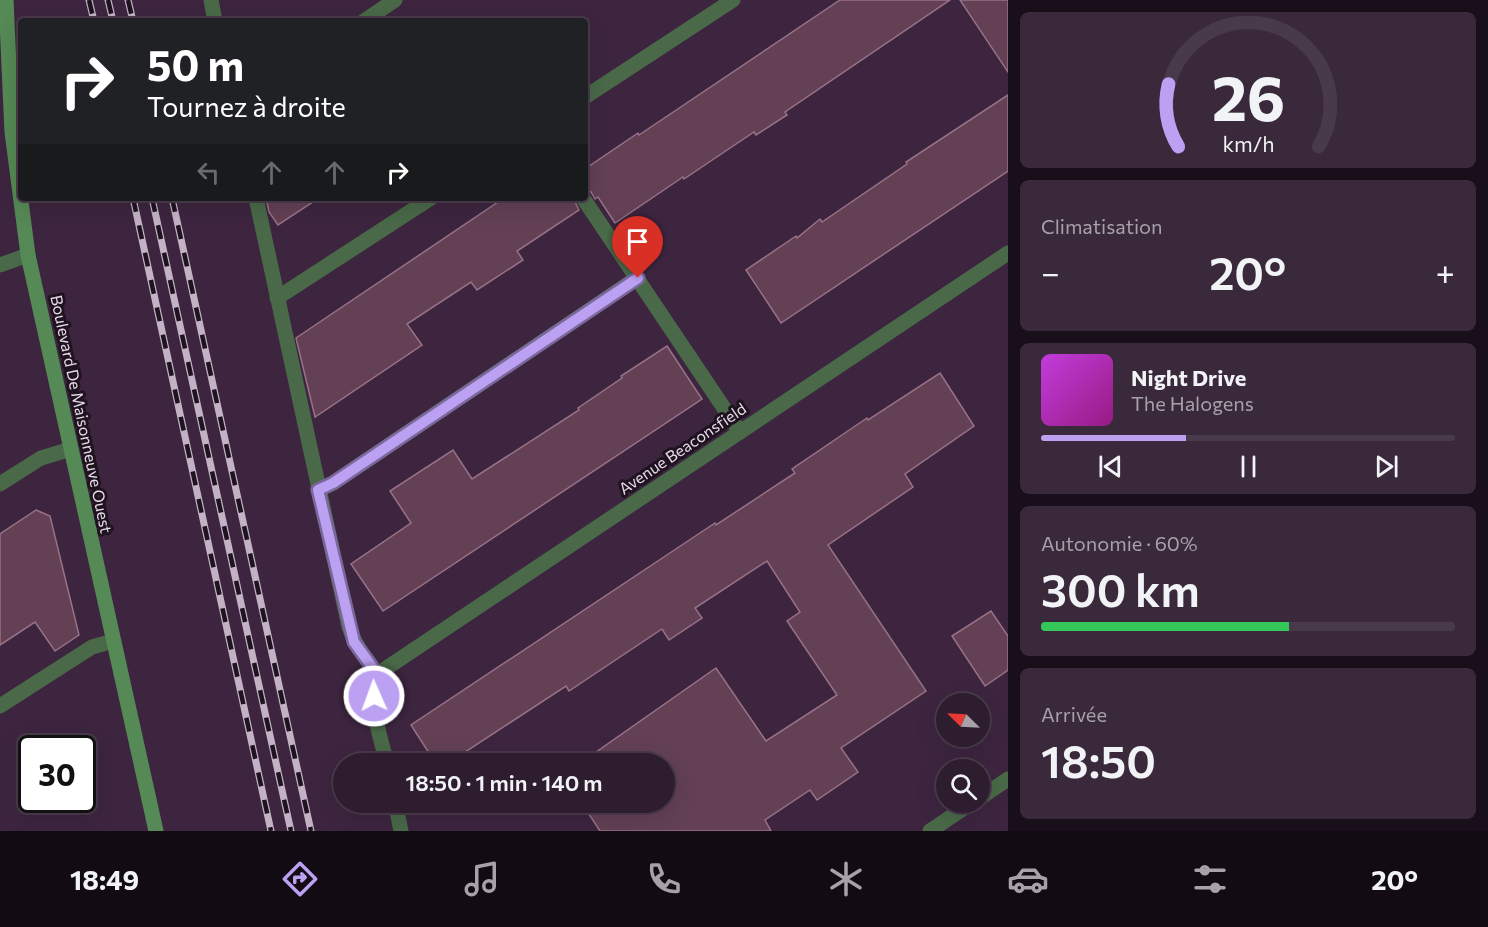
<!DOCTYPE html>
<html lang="fr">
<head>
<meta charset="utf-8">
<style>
  body { margin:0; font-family:Commissioner,sans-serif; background:#3a293b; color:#f1f3f6; height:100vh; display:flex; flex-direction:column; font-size:22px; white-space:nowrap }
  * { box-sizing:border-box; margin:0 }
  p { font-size:20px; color:#a7a1aa }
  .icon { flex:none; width:33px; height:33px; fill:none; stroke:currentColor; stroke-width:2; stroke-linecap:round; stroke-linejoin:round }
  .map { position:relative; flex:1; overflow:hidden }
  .details { display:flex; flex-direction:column; gap:12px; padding:12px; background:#190f1a; width:480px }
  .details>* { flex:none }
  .banner { position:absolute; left:18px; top:18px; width:570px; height:183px; border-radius:6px; box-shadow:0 6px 24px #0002,0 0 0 2px #493a4b; background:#202124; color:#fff; overflow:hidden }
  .needle { width:39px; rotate:294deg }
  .buttons { position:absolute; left:936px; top:693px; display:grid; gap:12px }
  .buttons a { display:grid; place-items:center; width:54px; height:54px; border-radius:50%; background:#2e1c2f; box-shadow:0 6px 24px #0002,0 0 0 2px #493a4b; font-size:30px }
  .speed { position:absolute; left:18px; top:735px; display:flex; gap:12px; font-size:30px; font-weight:700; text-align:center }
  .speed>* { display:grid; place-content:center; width:78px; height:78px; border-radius:50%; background:#2e1c2f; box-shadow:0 6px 24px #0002,0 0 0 2px #493a4b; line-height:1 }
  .speed .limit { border:3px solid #111; border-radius:9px; background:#fff; color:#111 }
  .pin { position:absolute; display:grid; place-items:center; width:51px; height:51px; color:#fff; margin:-62px -26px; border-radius:50% 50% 50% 0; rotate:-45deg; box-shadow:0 0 6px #0007 }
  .pin .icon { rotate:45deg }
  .me { position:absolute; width:66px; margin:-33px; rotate:358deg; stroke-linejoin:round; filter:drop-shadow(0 0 4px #0008) }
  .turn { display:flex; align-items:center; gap:21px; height:126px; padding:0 30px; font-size:27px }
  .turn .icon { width:78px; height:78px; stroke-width:2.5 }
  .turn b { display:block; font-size:42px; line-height:51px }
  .lanes { display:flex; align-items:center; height:57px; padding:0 30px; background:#0003; justify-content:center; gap:30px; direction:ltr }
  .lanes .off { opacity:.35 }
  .big { font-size:45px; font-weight:600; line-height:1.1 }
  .details .card { flex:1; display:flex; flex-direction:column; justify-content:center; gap:9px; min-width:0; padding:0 21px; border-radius:9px; background:#3a293b }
  .details .dial { align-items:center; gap:0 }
  .dial svg { height:156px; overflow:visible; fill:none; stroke:#493a4b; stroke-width:7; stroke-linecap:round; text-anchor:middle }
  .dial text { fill:#f1f3f6; stroke:none }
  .song { display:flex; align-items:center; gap:18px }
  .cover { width:72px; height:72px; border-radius:9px; background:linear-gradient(135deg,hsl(290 70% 55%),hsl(310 70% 35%)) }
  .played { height:6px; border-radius:3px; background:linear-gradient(90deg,#bca0f2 35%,#493a4b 35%) }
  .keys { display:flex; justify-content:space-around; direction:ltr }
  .heat { display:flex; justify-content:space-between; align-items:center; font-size:33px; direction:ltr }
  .charge { height:9px; border-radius:4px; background:linear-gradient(90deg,#34c759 60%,#493a4b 0) }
  .trip { position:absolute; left:333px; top:753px; width:342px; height:60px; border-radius:30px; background:#2e1c2f; box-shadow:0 6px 24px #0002,0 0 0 2px #493a4b; font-weight:600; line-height:60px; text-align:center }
  .tabs { display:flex; height:96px; justify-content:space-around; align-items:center; background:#120b13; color:#a7a1aa }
  .tabs .icon { width:42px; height:42px }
  .tabs .active { color:#bca0f2 }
  .tabs b { font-size:27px; color:#f1f3f6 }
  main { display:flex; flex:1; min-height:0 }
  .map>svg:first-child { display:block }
</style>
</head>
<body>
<main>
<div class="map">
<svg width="1008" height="831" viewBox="0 0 1008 831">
  <rect width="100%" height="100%" fill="#3d253f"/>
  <!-- building -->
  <path fill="#634054" stroke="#987287" stroke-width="1.5" d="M840,0H950L785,112L787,115L756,135L754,132L684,179L683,177L615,223L598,197L595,199L591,192L585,189V169L638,133L639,135Z
    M960,0H1008V72Z
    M1008,95V171L781,323L746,270L796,236L797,238L820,219L822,222L907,164L906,162Z
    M266,198H319L278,225L269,212Z
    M504,198H573L579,210L517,251L523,260L477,290L471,282L407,324L422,345L315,417L296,338Z
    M667,346L702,399L383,611L351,564L411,523L390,491L453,450L472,479L579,410L578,408L622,378L621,376Z
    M940,373L974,426L905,474L913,487L828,545L926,691L841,748L858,772L817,800L810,790L765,820L771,831H600L581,802H664V764H579L716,668L766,741L837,695L787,621L800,612L767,561L695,608L702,618L669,640L662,629L569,691L566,686L447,764H436L411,725L715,523L716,525L795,473L792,469L867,418L868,420Z
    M36,510L50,516L79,635L55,651L35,622L0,645V534Z
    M991,611L1008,636V670L985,686L952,636Z"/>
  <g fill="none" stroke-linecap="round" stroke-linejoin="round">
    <!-- lane -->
    <path stroke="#496948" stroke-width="15" d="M211,0L215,21
      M364,21L395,0
      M256,198L349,627C355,646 366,659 378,675
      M583,198L740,432
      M0,265L28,255
      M318,490L333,483L637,278
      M0,706L92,647L113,641"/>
    <!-- street -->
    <path stroke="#496948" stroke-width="15" d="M585,97L733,0
      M277,298L431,198
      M0,484L41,458L71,449
      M387,764C381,736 362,692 385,669L1008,253
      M980,798L1008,779
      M395,802L401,831
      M930,831L973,802"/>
    <!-- secondary -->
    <path stroke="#558955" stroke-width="15" d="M6,0L12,132L28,255L156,831"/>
    <!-- rail casing -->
    <g stroke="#c3b2c5" stroke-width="7">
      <path id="rail" d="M89,0L94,21
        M108,0L113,21
        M128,0L133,21
        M133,198L271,831
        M152,198L291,831
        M172,198L311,831"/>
    </g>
    <!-- rail -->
    <use href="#rail" stroke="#1e131f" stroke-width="4.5" stroke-dasharray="14" stroke-linecap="butt"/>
  </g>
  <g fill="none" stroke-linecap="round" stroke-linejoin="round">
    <!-- route casing -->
    <g stroke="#7a689d" stroke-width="15">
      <path id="route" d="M374,696L378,675L354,642L318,490L333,483L638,278"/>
    </g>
    <!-- route -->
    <use href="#route" stroke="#bca0f2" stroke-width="10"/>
  </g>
  <g text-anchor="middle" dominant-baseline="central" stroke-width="6" stroke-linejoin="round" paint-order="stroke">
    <!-- street labels -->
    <g font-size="16" fill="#e9daea" stroke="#1e131f">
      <text transform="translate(82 414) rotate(78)">Boulevard De Maisonneuve Ouest</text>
      <text transform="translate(682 448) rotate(-34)">Avenue Beaconsfield</text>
    </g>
  </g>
</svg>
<div class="buttons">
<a><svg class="needle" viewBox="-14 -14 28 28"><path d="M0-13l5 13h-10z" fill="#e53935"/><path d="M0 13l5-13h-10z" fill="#a7a1aa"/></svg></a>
<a><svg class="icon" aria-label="search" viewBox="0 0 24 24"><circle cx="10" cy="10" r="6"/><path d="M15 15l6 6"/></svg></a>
</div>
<div class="speed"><div class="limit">30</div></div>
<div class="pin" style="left:638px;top:278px;background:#d93025"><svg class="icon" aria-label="arrive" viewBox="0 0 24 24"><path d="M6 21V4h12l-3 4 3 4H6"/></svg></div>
<svg class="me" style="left:374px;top:696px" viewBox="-20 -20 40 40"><circle r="17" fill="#bca0f2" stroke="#fff" stroke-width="3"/><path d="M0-11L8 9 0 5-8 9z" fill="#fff"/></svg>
<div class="trip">18:50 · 1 min · 140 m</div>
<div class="banner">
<div class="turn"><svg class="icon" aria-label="right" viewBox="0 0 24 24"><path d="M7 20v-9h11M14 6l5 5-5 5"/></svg><div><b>50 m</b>Tournez à droite</div></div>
<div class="lanes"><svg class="icon off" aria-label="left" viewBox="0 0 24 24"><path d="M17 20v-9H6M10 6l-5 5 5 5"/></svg><svg class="icon off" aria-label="ahead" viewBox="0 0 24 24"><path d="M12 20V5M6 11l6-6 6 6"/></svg><svg class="icon off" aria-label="ahead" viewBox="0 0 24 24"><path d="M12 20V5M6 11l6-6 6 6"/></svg><svg class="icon" aria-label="right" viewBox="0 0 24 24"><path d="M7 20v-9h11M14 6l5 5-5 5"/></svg></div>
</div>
</div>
<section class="details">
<div class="card dial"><svg viewBox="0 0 100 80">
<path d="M14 69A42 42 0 1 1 86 69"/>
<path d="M14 69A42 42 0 0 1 9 37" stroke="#bca0f2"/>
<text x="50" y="56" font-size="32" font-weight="700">26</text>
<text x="50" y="72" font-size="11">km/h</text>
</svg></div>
<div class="card"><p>Climatisation</p>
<div class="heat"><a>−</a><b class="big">20°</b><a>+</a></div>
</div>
<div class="card">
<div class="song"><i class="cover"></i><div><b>Night Drive</b><p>The Halogens</p></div></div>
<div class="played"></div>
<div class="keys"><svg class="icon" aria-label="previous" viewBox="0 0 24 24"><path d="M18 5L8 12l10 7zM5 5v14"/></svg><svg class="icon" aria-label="pause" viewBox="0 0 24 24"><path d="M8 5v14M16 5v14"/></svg><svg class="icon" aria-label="next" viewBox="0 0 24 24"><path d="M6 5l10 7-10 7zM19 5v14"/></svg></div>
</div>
<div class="card"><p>Autonomie · 60%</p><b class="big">300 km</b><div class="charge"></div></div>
<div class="card"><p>Arrivée</p><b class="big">18:50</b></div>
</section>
</main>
<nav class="tabs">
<b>18:49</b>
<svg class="icon active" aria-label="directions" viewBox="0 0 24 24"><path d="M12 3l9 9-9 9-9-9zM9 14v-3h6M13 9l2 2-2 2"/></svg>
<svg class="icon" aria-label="music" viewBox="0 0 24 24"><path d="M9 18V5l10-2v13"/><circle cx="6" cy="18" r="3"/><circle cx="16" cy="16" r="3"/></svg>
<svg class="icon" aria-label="phone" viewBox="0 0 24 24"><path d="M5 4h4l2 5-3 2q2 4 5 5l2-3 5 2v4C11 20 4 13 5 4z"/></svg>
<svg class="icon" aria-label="climate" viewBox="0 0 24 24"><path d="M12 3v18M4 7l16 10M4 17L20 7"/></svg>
<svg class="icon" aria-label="car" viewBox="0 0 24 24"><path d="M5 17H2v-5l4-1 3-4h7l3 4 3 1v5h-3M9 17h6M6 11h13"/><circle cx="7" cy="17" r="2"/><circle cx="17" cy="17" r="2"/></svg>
<svg class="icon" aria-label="filters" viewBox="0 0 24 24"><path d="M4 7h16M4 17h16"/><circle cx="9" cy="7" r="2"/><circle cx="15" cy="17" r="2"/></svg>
<b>20°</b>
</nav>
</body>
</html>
